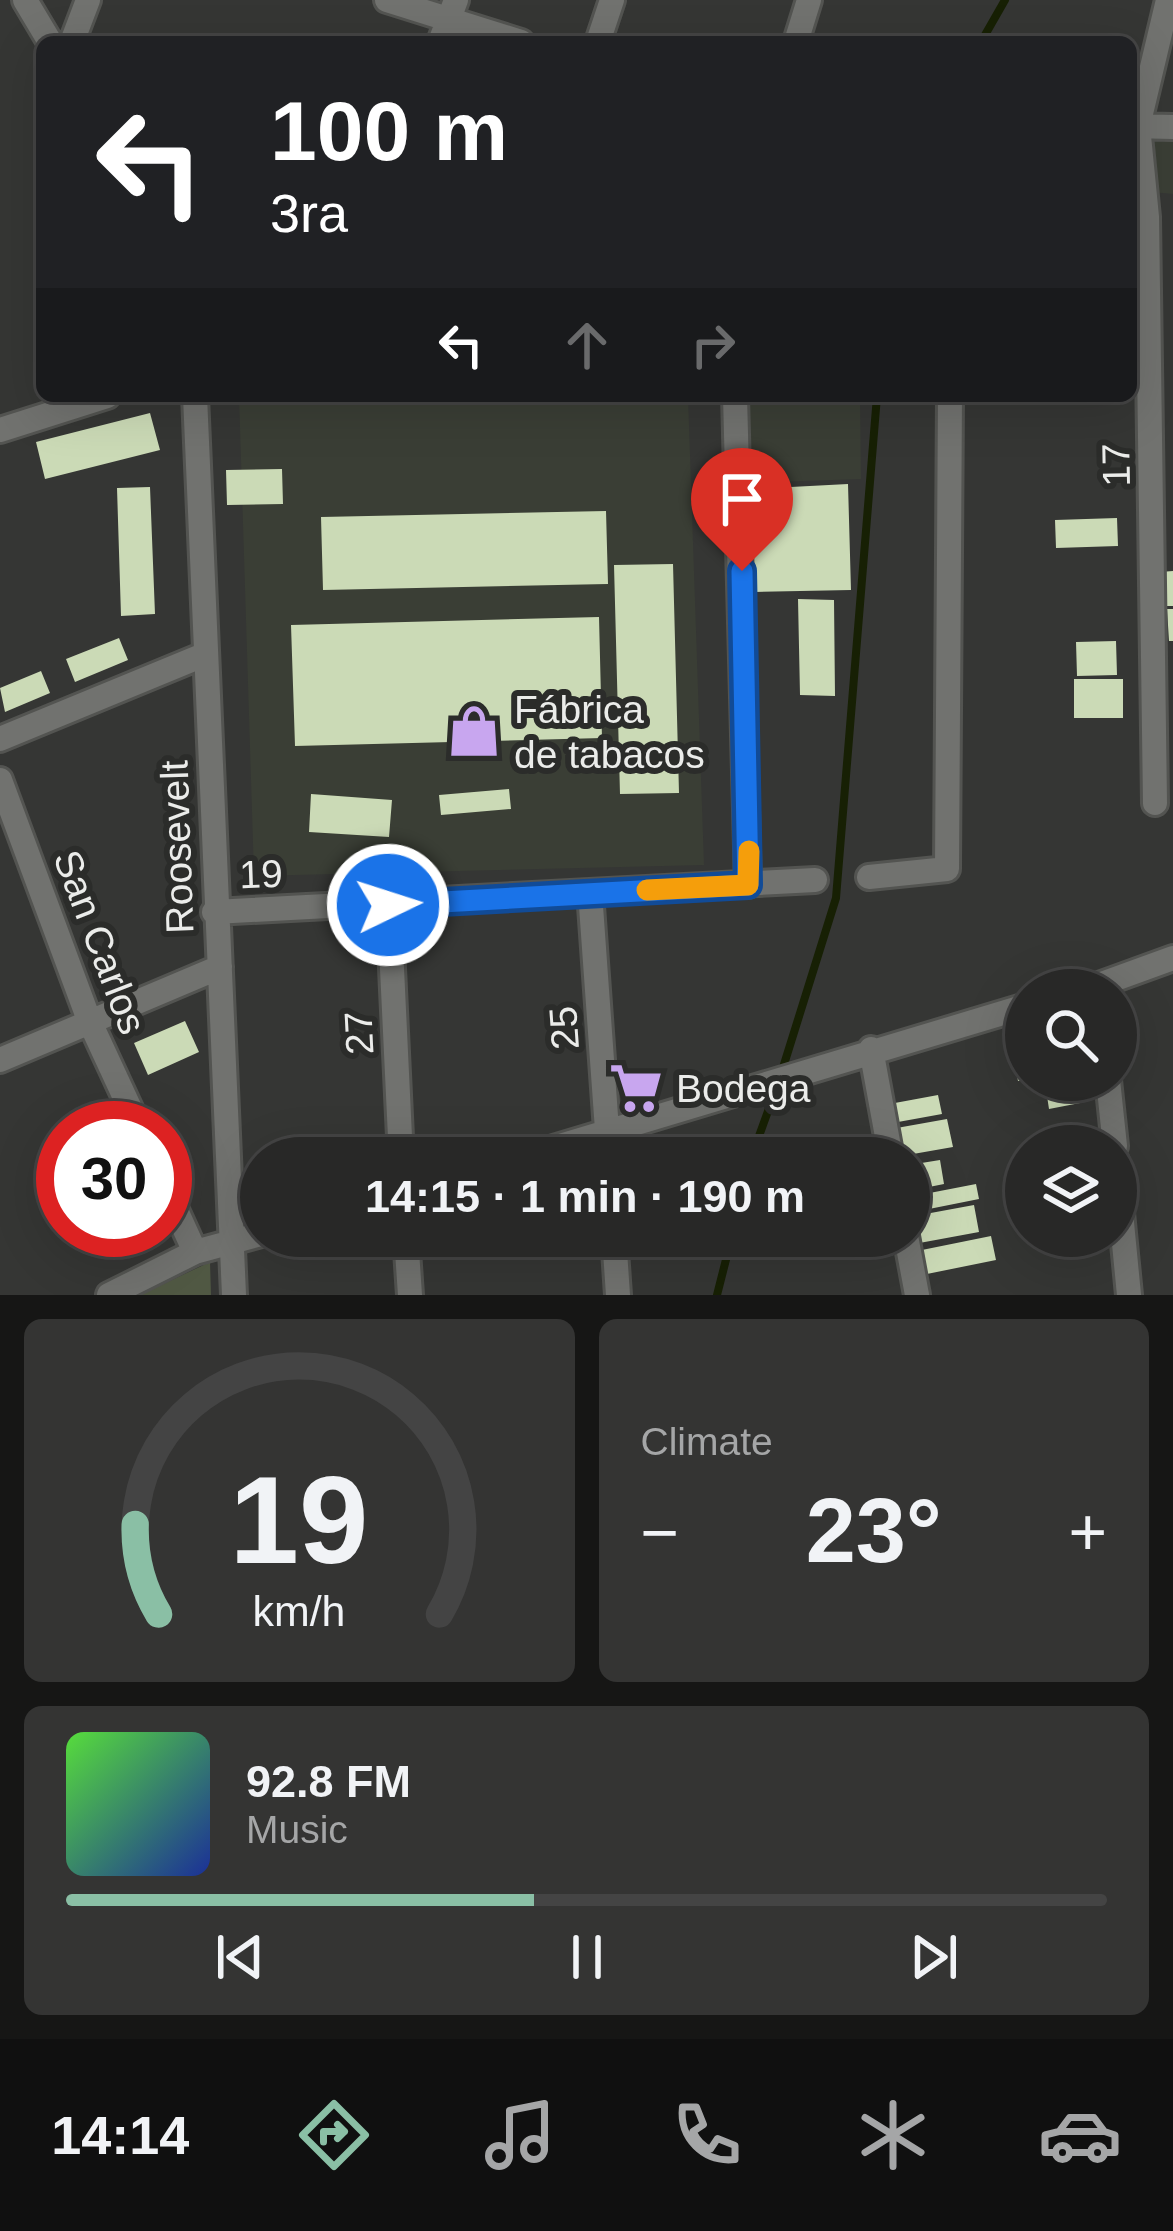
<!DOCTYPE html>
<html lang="en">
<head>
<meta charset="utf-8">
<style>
  body { margin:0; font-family:Arial,sans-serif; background:#343433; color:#f1f3f6; height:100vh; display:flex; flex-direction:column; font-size:45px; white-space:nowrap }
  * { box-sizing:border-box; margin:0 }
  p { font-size:39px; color:#a5a6a7 }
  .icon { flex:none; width:66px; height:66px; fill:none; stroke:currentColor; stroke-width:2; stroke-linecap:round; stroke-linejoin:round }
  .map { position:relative; height:1295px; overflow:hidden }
  .side { display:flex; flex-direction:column; gap:24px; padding:24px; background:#161615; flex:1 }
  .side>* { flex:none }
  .guide { position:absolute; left:36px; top:36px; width:1101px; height:366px; border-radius:18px; box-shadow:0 12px 48px #0002,0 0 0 3px #444; background:#202124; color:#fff; overflow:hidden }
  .buttons { position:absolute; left:1005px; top:969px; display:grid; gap:24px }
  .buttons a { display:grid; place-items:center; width:132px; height:132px; border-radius:50%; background:#282827; box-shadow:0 12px 48px #0002,0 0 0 3px #444; font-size:60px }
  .speed { position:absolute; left:36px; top:1101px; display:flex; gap:24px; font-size:60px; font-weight:700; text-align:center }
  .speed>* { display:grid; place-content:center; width:156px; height:156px; border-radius:50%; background:#282827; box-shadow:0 12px 48px #0002,0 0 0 3px #444; line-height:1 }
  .speed .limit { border:18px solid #d22; background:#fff; color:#111 }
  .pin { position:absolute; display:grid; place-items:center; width:102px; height:102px; color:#fff; margin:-123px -51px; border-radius:50% 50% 50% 0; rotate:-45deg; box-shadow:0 0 12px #0007 }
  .pin .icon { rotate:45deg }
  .me { position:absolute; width:132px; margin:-66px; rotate:86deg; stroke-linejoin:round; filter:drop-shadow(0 0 9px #0008) }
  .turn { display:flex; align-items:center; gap:42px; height:252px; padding:0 36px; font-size:54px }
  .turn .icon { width:156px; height:156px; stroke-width:2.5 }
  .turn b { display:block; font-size:84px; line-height:102px }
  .lanes { display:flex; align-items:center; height:114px; padding:0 36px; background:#0003; justify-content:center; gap:60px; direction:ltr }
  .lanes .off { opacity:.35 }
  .big { font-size:90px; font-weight:700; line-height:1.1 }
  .side .widget { flex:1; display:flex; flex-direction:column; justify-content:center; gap:18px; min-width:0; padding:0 42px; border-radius:18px; background:#343433 }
  .side .dial { align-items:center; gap:0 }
  .dial svg { height:312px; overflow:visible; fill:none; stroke:#444; stroke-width:7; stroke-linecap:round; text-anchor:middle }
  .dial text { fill:#f1f3f6; stroke:none }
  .song { display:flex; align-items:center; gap:36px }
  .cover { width:144px; height:144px; border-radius:18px; background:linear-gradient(135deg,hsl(110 70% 55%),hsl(230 70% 35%)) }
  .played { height:12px; border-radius:6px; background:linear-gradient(90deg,#8abfa5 45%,#444 45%) }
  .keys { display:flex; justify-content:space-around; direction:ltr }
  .heat { display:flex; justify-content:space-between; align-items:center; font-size:66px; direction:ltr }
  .side .tiles { flex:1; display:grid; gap:24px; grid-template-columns:1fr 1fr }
  .widget:last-child { grid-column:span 2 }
  .trip { position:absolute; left:240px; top:1137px; width:690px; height:120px; border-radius:60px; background:#282827; box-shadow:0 12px 48px #0002,0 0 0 3px #444; font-weight:700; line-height:120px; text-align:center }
  .tabs { display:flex; height:192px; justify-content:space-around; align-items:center; background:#101010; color:#a5a6a7 }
  .tabs .icon { width:84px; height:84px }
  .tabs .active { color:#8abfa5 }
  .tabs b { font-size:54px; color:#f1f3f6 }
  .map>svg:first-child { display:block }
</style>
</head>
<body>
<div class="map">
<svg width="1173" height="1295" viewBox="0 0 1173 1295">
  <rect width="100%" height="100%" fill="#353634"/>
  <!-- built -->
  <path fill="#3a3e35" d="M1138,126L1173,127V194L1131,190Z
    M239,396H688L704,865L254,876Z
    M746,396H860L861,479L749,483Z"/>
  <!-- green -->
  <path fill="#505843" d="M210,1262L211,1295H140Z"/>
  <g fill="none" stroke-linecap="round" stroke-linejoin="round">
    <!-- stream -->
    <path stroke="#172004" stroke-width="8" d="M981,42L1005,0
      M781,1074L836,898L877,396
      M751,1158L776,1089
      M717,1295L732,1236"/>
  </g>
  <!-- building -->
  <path fill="#cbdab6" d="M150,413L160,450L45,479L36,442Z
    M282,469L283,504L227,505L226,470Z
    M848,484L851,590L754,592L751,489Z
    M150,487L155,614L121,616L117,488Z
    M606,511L608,584L323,590L321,517Z
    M1117,518L1118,546L1056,548L1055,520Z
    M673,564L679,793L620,794L614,565Z
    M1173,571V606H1161L1160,572Z
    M798,599L834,600L835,696L800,695Z
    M1167,609H1173V641H1169Z
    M599,617L602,738L295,746L291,625Z
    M119,638L128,660L75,682L66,659Z
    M1116,641L1117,675L1077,676L1076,642Z
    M41,671L50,693L5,712L0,688Z
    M1074,679H1123V718H1074Z
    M509,789L511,809L441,815L439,795Z
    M311,794L392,800L389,837L309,832Z
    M185,1021L199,1052L148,1075L134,1043Z
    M1026,1027V1080L1018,1081L1009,1030Z
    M1076,1080L1080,1103L1049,1109L1045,1083Z
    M938,1095L942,1114L887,1124L884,1105Z
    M947,1119L953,1147L896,1157L891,1129Z
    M940,1160L944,1184L909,1191V1165Z
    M976,1184L979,1199L909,1213V1197Z
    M974,1205L979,1232L914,1244L909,1217Z
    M991,1236L996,1260L917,1276L912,1252Z"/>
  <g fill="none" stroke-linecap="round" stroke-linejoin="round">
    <!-- minor casing -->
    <g stroke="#535451" stroke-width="30">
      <path id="minor" d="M25,0L50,42
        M387,0L521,42
        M72,42L88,0
        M440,42L456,0
        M598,42L612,0
        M796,42L809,0
        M1131,126L1173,127
        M195,396L234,1295
        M735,396L748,885
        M0,430L107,396
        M0,739L206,654
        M0,780L89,1020L139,1128
        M1155,803L1147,217L1138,126L1168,0
        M869,877L947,869L950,396
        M590,892L609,1158
        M389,905L401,1158
        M214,912L815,880
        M1085,990L1173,958
        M871,1049L891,1158
        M0,1060L220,967
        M1108,1080L1115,1146
        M520,1158L1026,1006
        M1116,1161L1129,1295
        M165,1186L195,1252
        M406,1236L410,1295
        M614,1236L618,1295
        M906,1236L917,1295
        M109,1295L195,1252L261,1234"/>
    </g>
    <!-- minor -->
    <use href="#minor" stroke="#71726f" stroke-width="24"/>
  </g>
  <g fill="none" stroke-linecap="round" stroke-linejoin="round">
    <!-- route casing -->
    <g stroke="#114b97" stroke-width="30">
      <path id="route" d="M388,905L748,885L742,571"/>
    </g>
    <!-- route -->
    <use href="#route" stroke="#1a73e8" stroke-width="21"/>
    <!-- slow -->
    <path stroke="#f59e0b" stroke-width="21" d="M647,890L748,885L749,851"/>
  </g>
  <!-- icons -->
  <defs>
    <g id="shop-bare" transform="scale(4.14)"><path d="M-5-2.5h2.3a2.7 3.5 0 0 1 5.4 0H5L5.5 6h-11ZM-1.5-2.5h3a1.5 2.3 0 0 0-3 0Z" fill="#c8a6ef" stroke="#2b2c2a" stroke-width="2.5" paint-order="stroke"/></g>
    <g id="supermarket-bare" transform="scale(4.14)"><path d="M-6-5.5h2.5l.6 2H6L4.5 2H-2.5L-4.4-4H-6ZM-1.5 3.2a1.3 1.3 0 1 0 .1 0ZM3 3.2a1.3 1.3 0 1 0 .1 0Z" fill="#c8a6ef" stroke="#2b2c2a" stroke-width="2.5" paint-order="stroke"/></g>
  </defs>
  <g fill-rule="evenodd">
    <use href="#shop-bare" x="474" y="731"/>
    <use href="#supermarket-bare" x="636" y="1088"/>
  </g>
  <g text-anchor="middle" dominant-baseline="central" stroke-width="12" stroke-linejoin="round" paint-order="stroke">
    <!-- street labels -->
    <g font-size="39" fill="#ebecea" stroke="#2b2c2a">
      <text transform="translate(1116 465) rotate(-91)">17</text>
      <text transform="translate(177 847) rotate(-92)">Roosevelt</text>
      <text transform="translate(261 874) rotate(-2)">19</text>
      <text transform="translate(100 942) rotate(69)">San Carlos</text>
      <text transform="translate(564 1028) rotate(-94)">25</text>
      <text transform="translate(359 1033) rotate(-93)">27</text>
    </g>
    <!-- poi labels -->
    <g font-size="39" fill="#ebecea" stroke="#2b2c2a" text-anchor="start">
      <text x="514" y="709">Fábrica<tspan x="514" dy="45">de tabacos</tspan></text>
      <text x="676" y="1088">Bodega</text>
    </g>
  </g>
</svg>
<div class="buttons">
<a><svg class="icon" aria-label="search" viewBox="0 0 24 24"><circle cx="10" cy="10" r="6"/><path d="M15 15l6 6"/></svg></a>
<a><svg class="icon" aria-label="layers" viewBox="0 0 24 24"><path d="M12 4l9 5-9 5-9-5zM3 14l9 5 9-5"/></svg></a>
</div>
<div class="speed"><div class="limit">30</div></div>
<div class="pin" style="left:742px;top:571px;background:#d93025"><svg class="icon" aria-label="arrive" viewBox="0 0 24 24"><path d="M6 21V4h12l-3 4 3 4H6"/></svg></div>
<svg class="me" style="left:388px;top:905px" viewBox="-20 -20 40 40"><circle r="17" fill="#1a73e8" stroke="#fff" stroke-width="3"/><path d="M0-11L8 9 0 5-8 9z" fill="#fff"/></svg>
<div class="trip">14:15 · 1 min · 190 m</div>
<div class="guide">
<div class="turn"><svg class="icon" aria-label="left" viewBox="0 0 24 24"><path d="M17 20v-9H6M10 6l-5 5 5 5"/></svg><div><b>100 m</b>3ra</div></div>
<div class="lanes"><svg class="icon" aria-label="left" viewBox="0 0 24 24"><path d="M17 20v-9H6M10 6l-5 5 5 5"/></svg><svg class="icon off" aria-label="ahead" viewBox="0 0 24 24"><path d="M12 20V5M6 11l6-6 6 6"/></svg><svg class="icon off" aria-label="right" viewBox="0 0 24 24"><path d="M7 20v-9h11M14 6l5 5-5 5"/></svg></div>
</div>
</div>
<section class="side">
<div class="tiles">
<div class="widget dial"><svg viewBox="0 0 100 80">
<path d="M14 69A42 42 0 1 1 86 69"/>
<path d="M14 69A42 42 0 0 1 8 46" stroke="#8abfa5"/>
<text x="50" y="56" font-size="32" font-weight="700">19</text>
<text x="50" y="72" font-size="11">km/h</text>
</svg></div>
<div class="widget"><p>Climate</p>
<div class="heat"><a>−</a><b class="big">23°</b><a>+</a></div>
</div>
<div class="widget">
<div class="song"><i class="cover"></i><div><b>92.8 FM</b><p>Music</p></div></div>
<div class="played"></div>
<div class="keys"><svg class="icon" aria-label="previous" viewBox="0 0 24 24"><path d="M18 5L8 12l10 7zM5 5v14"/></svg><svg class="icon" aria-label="pause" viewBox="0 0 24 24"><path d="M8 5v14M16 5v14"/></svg><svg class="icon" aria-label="next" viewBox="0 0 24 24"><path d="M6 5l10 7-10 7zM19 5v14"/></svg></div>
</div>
</div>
</section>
<nav class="tabs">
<b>14:14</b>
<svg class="icon active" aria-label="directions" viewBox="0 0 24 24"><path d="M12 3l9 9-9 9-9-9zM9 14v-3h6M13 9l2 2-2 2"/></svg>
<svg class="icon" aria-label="music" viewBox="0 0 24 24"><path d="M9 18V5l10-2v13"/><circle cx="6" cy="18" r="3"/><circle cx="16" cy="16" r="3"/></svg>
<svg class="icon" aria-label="phone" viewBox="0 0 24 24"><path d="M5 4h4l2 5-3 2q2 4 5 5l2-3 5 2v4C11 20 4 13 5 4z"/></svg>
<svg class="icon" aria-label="climate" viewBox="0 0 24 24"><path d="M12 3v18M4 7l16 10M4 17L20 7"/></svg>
<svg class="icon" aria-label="car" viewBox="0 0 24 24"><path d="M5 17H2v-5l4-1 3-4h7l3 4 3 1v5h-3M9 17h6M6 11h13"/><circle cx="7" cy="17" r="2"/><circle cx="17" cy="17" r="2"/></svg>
</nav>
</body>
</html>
